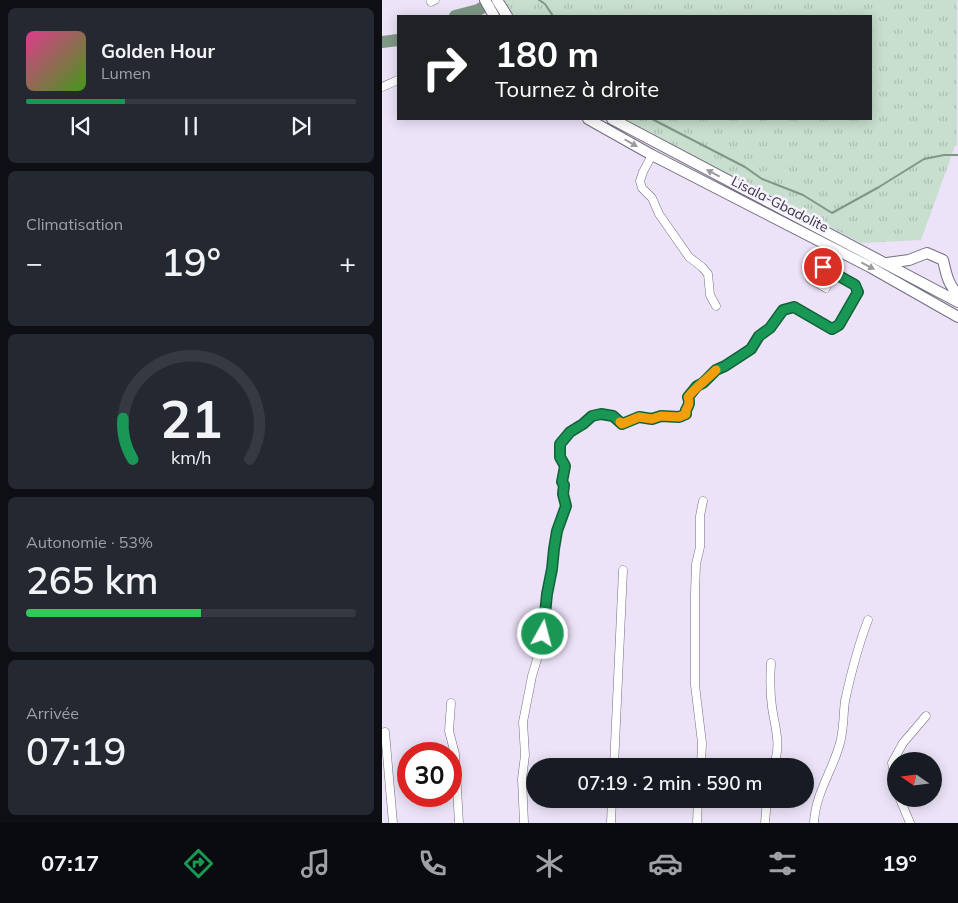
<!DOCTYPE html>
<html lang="fr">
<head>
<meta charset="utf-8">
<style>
  body { margin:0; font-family:Mulish,sans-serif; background:#242831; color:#f1f3f6; height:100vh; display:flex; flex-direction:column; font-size:19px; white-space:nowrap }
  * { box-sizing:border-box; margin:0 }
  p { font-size:16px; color:#9ea1a6 }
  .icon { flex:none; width:28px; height:28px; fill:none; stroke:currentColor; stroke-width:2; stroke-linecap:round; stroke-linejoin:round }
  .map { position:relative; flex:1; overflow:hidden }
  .panel { display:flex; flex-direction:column; gap:8px; padding:8px; background:#0d0f14; width:382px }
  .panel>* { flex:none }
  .banner { position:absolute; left:15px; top:15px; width:475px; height:105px; border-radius:0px; box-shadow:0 2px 12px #0003; background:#202124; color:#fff; overflow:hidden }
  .needle { width:32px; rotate:284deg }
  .fabs { position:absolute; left:505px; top:752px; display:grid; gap:10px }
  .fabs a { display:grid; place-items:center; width:55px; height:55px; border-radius:50%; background:#171b24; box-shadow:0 2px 12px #0003; font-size:25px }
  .speed { position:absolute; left:15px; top:742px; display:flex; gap:10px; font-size:25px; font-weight:700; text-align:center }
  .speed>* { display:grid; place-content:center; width:65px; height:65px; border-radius:50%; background:#171b24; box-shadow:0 2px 12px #0003; line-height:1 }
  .speed .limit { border:8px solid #d22; background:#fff; color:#111 }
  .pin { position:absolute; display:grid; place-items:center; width:42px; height:42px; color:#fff; margin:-21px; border:2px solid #fff; border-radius:50%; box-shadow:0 1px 5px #0007 }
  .me { position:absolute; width:55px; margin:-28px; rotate:7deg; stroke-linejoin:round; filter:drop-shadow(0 0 4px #0008) }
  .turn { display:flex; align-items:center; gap:18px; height:105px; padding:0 15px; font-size:22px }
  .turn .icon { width:65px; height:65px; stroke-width:2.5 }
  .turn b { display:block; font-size:35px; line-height:42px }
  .big { font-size:38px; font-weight:600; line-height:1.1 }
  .panel .widget { flex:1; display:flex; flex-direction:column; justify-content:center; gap:8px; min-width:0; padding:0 18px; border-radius:8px; background:#242831 }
  .panel .dial { align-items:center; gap:0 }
  .dial svg { height:130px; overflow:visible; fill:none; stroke:#363941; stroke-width:7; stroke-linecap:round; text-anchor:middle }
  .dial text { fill:#f1f3f6; stroke:none }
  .song { display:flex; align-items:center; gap:15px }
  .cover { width:60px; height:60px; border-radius:8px; background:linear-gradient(135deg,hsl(330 70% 55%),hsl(100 70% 35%)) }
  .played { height:5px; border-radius:2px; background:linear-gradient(90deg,#199755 30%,#363941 30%) }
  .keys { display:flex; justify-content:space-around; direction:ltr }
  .heat { display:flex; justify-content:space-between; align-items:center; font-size:28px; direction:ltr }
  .charge { height:8px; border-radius:4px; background:linear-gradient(90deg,#34c759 53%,#363941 0) }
  .trip { position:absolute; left:144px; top:758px; width:288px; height:50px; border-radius:25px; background:#171b24; box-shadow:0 2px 12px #0003; font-weight:600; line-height:50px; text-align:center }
  .dock { display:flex; height:80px; justify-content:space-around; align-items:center; background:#090b0e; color:#9ea1a6 }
  .dock .icon { width:35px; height:35px }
  .dock .current { color:#199755 }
  .dock b { font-size:22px; color:#f1f3f6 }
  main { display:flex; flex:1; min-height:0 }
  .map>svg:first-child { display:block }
</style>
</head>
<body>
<main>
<section class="panel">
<div class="widget">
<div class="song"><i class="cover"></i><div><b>Golden Hour</b><p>Lumen</p></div></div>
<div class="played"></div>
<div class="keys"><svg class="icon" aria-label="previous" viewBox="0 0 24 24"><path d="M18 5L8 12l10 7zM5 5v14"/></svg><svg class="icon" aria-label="pause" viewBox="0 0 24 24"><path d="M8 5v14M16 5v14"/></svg><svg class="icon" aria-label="next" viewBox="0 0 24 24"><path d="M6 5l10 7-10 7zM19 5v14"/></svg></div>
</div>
<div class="widget"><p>Climatisation</p>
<div class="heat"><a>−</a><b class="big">19°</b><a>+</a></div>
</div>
<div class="widget dial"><svg viewBox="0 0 100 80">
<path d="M14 69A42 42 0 1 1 86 69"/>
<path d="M14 69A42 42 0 0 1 8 44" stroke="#199755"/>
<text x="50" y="56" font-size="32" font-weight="700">21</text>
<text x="50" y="72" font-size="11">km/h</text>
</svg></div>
<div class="widget"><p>Autonomie · 53%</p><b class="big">265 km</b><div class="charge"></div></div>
<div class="widget"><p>Arrivée</p><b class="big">07:19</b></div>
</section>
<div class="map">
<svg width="576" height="823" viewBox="0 0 576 823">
  <defs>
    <pattern id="grass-tufts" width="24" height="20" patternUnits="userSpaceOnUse" patternTransform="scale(1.25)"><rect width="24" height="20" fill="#c8dece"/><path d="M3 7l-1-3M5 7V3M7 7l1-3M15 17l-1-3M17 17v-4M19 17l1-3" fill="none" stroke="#adbfb2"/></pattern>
  </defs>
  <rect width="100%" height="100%" fill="#ece3f8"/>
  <!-- grass -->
  <path fill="url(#grass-tufts)" d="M122,0H575V146H573L539,240L479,243L240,119H489V16H132Z"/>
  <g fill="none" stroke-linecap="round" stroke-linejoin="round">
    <!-- stream -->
    <path stroke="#7f9886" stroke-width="2" d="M157,0L163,4L171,16
      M270,119L363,167L380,179L421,195L450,213L497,187L542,159L562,155H576"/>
    <!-- river -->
    <path stroke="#7f9886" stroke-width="12" d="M73,16L96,10L113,0
      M0,42L16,40"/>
    <!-- minor casing -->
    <g stroke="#756d80" stroke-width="9">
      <path id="minor" d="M49,2L53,0
        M0,87L16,80
        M270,155L261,172L258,181L260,188L270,198L277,214L307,257L320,267L326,274L328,295L334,306
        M389,663C388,678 388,693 390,707C393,728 400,746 391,766
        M69,703L67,731L73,754L77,823
        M3,732L11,823
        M232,766L241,570
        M319,766L320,743L313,685V594L314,564L318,547V516L321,501
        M514,785L510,763L521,743L544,716
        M518,799L528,823
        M142,823L140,779L143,755L141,722L150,676L159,646L163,622L165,594L170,569L175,531L184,506L181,494L182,485L180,482L183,466L178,457L179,444L188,432L201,425L210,416L219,415L231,416L240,424L257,417L270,419L279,416L297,417L304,414L303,410C307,405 308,403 306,397L315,386L321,383L333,370L343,367L369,349L377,336L388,328L401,310L412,307L450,329L457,325L476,292L473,285L441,267L434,266L428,272V279L444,288
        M229,823L230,799
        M315,823L316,799
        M383,823L385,799
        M432,823C433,794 451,770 458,743C462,729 461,715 463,701C469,673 476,646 486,620"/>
    </g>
    <!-- major casing -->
    <g stroke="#756d80" stroke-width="12">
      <path id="major" d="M103,0L112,16
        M115,0L125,16
        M206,119L270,155L488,267L576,317
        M230,119L576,302
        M505,263L527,260L545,253L561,260C564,273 566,285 576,294"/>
    </g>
    <!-- minor -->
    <use href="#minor" stroke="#fff" stroke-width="8"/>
    <!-- major -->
    <use href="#major" stroke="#fff" stroke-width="10"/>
  </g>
  <!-- one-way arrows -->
  <defs><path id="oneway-solid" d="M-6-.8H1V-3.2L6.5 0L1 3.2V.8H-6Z" transform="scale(1.25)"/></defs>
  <g fill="#9c9a9e">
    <use href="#oneway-solid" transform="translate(249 143) rotate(30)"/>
    <use href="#oneway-solid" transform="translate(331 173) rotate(-152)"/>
    <use href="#oneway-solid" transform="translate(486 266) rotate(28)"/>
  </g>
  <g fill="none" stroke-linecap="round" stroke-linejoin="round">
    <!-- route casing -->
    <g stroke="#106237" stroke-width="12">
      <path id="route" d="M161,634L165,594L170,569L172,549L175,531L184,506L181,494L182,485L180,482L183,466L178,457V444L188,432L201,424L210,416L219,414L231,416L240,424L257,417L270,419L279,416L297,417L304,414V410C307,405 308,403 306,397L315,386L321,383L334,370L343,366L369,349L377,336L388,328L401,310L412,307L450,329L457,325L476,292L473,285L441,267"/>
    </g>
    <!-- route -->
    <use href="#route" stroke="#199755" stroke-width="9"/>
    <!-- slow -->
    <path stroke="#f59e0b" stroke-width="9" d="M238,422L240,424L257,417L270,419L279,416L297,417L304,414V410C307,405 308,403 306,397C314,387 324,380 334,370"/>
  </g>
  <g text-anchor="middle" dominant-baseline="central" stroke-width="5" stroke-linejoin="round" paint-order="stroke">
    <!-- street labels -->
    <g font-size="14" fill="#3a363e" stroke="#f7f2ff">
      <text transform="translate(398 204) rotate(27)">Lisala-Gbadolite</text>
    </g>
  </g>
</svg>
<div class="fabs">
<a><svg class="needle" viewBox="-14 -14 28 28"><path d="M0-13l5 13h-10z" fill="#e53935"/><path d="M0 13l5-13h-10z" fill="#9ea1a6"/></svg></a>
</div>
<div class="speed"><div class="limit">30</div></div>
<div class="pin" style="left:441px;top:267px;background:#d93025"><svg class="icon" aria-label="arrive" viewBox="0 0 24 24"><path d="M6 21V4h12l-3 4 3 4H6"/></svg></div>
<svg class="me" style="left:161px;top:634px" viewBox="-20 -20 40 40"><circle r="17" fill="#199755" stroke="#fff" stroke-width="3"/><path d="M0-11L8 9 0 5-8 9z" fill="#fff"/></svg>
<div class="trip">07:19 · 2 min · 590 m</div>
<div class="banner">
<div class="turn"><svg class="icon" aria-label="right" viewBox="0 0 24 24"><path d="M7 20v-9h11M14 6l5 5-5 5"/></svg><div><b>180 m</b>Tournez à droite</div></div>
</div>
</div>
</main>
<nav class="dock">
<b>07:17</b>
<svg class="icon current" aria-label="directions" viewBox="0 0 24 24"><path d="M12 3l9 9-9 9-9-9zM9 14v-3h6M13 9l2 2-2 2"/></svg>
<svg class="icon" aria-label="music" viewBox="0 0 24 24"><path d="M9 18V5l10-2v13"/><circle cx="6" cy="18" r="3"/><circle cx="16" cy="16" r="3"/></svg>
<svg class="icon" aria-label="phone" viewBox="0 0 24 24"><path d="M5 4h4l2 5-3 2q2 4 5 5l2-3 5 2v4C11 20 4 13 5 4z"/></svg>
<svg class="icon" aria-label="climate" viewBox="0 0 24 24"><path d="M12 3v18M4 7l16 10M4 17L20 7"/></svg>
<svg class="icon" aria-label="car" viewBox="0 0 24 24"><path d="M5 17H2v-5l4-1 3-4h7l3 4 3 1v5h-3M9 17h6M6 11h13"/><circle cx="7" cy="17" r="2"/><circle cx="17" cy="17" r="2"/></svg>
<svg class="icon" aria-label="filters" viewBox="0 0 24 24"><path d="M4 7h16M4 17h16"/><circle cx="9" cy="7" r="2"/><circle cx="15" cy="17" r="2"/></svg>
<b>19°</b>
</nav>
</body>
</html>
